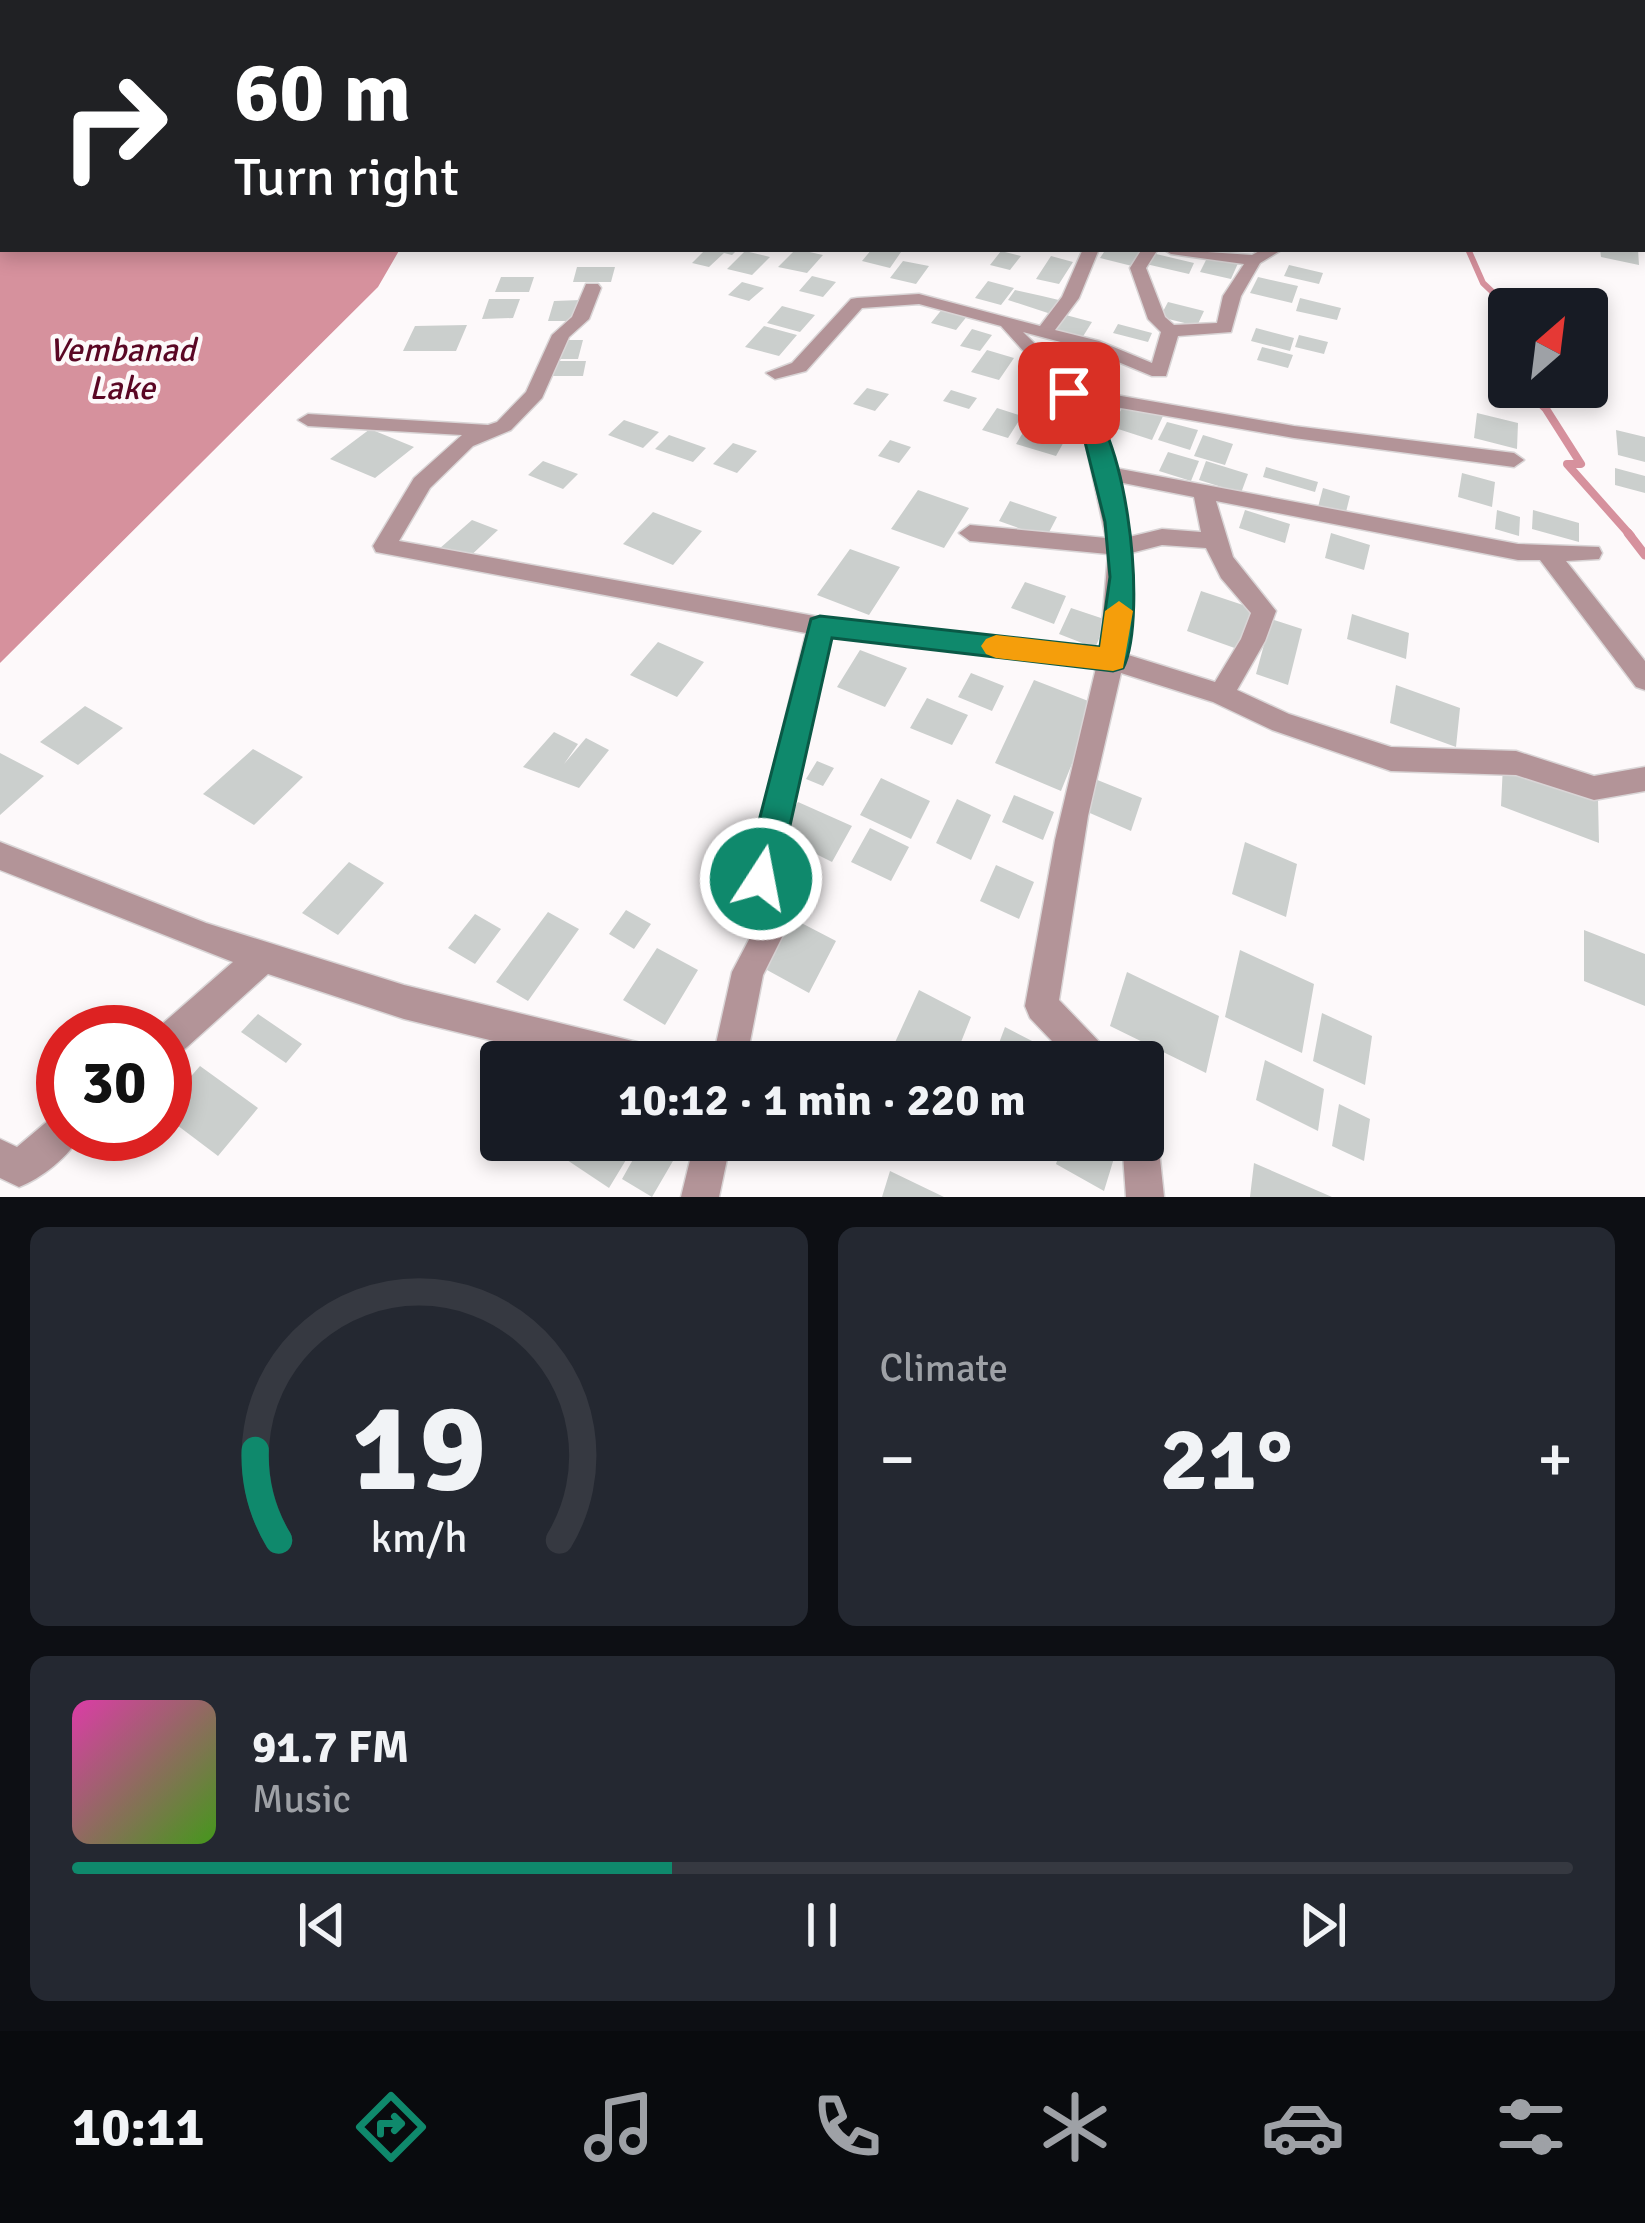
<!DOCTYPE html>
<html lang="en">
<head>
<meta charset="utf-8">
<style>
  body { margin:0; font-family:Signika,sans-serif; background:#242831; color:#f1f3f6; height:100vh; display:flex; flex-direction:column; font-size:45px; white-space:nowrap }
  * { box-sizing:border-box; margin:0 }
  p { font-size:39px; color:#9ea1a6 }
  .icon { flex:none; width:66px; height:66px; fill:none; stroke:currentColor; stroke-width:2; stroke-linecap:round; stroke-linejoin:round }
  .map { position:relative; height:1197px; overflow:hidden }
  .details { display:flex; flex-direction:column; gap:30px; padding:30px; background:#0d0f14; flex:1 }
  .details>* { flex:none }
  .guide { position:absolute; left:0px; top:0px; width:1647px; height:252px; box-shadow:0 6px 18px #0003; background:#202124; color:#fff; overflow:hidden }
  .needle { width:78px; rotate:28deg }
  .controls { position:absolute; left:1488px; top:288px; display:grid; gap:24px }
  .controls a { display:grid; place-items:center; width:120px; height:120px; border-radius:12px; background:#171b24; box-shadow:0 6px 18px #0003; font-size:60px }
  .speed { position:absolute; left:36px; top:1005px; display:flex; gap:24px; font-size:60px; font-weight:700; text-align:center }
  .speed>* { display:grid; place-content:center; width:156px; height:156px; border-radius:50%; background:#171b24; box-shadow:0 6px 18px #0003; line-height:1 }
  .speed .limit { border:18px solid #d22; background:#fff; color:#111 }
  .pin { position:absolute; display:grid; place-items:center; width:102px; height:102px; color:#fff; margin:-51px; border-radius:24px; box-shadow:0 6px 18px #0006 }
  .me { position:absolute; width:132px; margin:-66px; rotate:11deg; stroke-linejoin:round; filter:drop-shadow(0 0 9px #0008) }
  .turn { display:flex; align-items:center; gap:42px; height:252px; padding:0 36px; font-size:54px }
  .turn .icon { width:156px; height:156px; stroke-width:2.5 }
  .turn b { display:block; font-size:84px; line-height:102px }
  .big { font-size:90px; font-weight:700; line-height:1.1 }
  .details .tile { flex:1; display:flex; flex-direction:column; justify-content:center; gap:18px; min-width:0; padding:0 42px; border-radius:18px; background:#242831 }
  .details .dial { align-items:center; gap:0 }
  .dial svg { height:312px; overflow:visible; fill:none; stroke:#363941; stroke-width:7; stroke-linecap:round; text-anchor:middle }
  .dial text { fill:#f1f3f6; stroke:none }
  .song { display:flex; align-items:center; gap:36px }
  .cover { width:144px; height:144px; border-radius:18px; background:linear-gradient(135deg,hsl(320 70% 55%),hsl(100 70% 35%)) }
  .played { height:12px; border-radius:6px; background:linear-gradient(90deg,#0f896c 40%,#363941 40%) }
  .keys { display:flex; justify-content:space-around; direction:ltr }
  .heat { display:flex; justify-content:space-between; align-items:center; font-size:66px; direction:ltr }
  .details .tiles { flex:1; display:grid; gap:30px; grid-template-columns:1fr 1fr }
  .tile:last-child { grid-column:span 2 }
  .trip { position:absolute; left:480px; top:1041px; width:684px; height:120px; border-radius:12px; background:#171b24; box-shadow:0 6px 18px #0003; font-weight:700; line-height:120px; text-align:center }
  .tabs { display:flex; height:192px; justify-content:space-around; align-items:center; background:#090b0e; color:#9ea1a6 }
  .tabs .icon { width:84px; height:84px }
  .tabs .on { color:#0f896c }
  .tabs b { font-size:54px; color:#f1f3f6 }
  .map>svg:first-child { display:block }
</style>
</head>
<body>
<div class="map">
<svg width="1645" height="1197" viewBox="0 0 1645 1197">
  <rect width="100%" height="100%" fill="#fdf9fa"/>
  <!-- water -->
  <path fill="#d6919d" d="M0,0H717L3,3V249H400L378,287L0,663Z"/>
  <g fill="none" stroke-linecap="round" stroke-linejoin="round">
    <!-- stream-far2 -->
    <path stroke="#d6919d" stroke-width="6" d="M1468,249L1483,283L1502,301L1503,312"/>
    <!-- stream-far1 -->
    <path stroke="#d6919d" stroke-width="8" d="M1503,309L1504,326L1498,329L1509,361
      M1524,387L1546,409L1581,464H1567L1631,536"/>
    <!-- stream -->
    <path stroke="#d6919d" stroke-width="9" d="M1628,533L1645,555"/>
  </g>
  <!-- building -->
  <path fill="#cbcfcd" d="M706,249H738L732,255L724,253L709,267L692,263Z
    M796,249L823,255L807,273L778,267Z
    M872,249H886L901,252L890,268L862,261Z
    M1106,249H1128L1141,252L1132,266L1100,258Z
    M1600,249H1638L1639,265L1601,257Z
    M745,251L770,257L752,275L727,269Z
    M1001,251L1021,256L1010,270L990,265Z
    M1152,253L1194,263L1189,274L1146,264Z
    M1209,254L1239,261L1231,279L1200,272Z
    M1051,256L1073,262L1059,284L1036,279Z
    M903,261L929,266L916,284L890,278Z
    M1289,265L1323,273L1319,284L1284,276Z
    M577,267H615L611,282H573Z
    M812,276L836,282L823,297L799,291Z
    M501,277H534L529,292H495Z
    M1258,277L1298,286L1292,303L1250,293Z
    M988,281L1014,288L1001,305L975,298Z
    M742,282L764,288L749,301L728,295Z
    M1015,290L1042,296L1063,301L1054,315L1008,300Z
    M1300,298L1341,308L1337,320L1296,311Z
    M489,299H520L513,318L482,319Z
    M581,300L575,321H548L554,301Z
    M1168,302L1204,311L1197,326L1160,317Z
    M782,306L815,315L800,332L767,323Z
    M943,308L968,315L956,330L931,323Z
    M1062,314L1092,322L1082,338L1052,330Z
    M1118,324L1152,333L1148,342L1113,333Z
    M467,325L456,351H403L415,326Z
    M764,326L797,335L779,356L745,347Z
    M1256,328L1294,338L1290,351L1251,341Z
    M972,329L992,335L980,351L960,346Z
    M1299,335L1328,342L1324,354L1295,347Z
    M563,340H583L578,359H557Z
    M1058,345L1088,353L1077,372L1046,363Z
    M1262,347L1293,355L1288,368L1257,360Z
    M987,350L1014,358L999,380L971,372Z
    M1093,358L1116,364L1105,385L1081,378Z
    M557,361H586L583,376H553Z
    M867,388L889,394L875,411L853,404Z
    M951,390L977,398L969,409L943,401Z
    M1124,404L1163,416L1152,440L1112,427Z
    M1046,406L1084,417L1077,430L1039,419Z
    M997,408L1022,416L1008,438L982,430Z
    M1477,413L1518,423L1517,449L1474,438Z
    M624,420L659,432L643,448L608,435Z
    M1167,422L1198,430L1190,450L1158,440Z
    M1027,426L1066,438L1056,456L1016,444Z
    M370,429L414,447L375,478L330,459Z
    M1616,430L1645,437V462L1618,455Z
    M669,435L706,448L693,462L655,449Z
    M1203,435L1233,444L1225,465L1194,456Z
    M890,440L911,447L899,463L878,456Z
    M733,443L757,451L737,473L713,464Z
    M1168,452L1199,461L1191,481L1159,471Z
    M543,461L578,474L563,489L528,475Z
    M1206,461L1248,474L1241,493L1199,480Z
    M1266,467L1318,482L1315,492L1263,477Z
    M1615,468L1645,476V493L1615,485Z
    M1462,473L1495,482L1492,507L1458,497Z
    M1323,488L1350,496L1345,516L1318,507Z
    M918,490L969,508L944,548L891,529Z
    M1010,501L1057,517L1046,538L999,521Z
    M1245,510L1290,524L1285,543L1239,528Z
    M1497,510L1520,517L1519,536L1495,529Z
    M1533,510L1579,523V542L1532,529Z
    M653,512L702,531L673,565L623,544Z
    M472,520L498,530L465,561L439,549Z
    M1331,533L1370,545L1364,570L1325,558Z
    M850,549L900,567L869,615L817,595Z
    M1025,582L1066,596L1054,624L1011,608Z
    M1201,591L1255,609L1243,651L1187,631Z
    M1071,608L1107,620L1095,648L1059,634Z
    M1352,614L1409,633L1406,659L1347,639Z
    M1271,619L1302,629L1288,685L1256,674Z
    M658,642L704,662L677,697L630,675Z
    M860,650L907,668L885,707L837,687Z
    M971,673L1004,686L992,711L958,697Z
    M1034,680L1096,704L1061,791L995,763Z
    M1396,685L1460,708L1456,747L1390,723Z
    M927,698L968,715L952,745L910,728Z
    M85,706L123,728L78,765L40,742Z
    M554,732L578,744L564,764L586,738L609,750L579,788L523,767Z
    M253,749L303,777L254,825L203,794Z
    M0,753L44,776L0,815Z
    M817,761L834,768L823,786L806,779Z
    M1503,765L1598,799L1599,843L1501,806Z
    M881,778L930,801L911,839L860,815Z
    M1095,779L1142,798L1131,831L1083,810Z
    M1014,795L1054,812L1043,840L1002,822Z
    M957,799L991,815L971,860L936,843Z
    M798,802L852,826L832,862L778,835Z
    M870,828L909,847L891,881L851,862Z
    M1245,842L1297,864L1286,917L1232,894Z
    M349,862L384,883L338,935L302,913Z
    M996,865L1034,882L1019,919L980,901Z
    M753,896L778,909L765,932L739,918Z
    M626,910L651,924L634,949L609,934Z
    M548,912L579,929L528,1001L496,982Z
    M475,914L501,929L475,964L448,948Z
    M786,915L836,941L809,993L758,965Z
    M1584,930L1645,954V1006L1584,981Z
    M657,948L698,970L665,1025L623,1000Z
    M1240,950L1314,984L1302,1053L1225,1017Z
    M1127,972L1219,1016L1206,1073L1110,1026Z
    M919,990L971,1017L953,1062H886Z
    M1322,1013L1372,1036L1365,1085L1313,1061Z
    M258,1014L302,1044L286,1063L241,1032Z
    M1005,1027L1067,1059L1066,1062H992Z
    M1265,1060L1324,1089L1318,1131L1256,1100Z
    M200,1066L258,1108L218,1156L165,1116V1106Z
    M1339,1104L1370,1119L1364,1161L1332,1146Z
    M550,1140H638L609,1188L546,1146Z
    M644,1140H655L677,1154L652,1197L622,1179Z
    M1064,1140H1109L1118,1145L1104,1191L1056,1164Z
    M1254,1163L1332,1197H1250Z
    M890,1171L944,1197H882Z"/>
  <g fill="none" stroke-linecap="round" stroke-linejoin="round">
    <!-- minor casing -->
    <g stroke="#d9d5d6" stroke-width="3">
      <path id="minor" d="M1056,0H1150L1146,3Z
        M1438,0H1448L1450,3H1440Z
        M1556,0H1566L1568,3H1558Z
        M1644,23H1645V29H1644Z
        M1644,54L1645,55V63L1644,62Z
        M1644,111H1645V120H1644Z
        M1644,184H1645V193H1644Z
        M1083,249H1099L1079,298L1055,330L1099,341L1152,363L1161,332L1148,319L1130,268L1142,249H1158L1146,268L1165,317L1174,325L1217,323L1223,296L1244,264L1171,254L1163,249L1252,255L1263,249H1283L1260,263L1241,296L1231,332L1178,336L1166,376H1152L1087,349L1023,332L1081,389L1294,426L1514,453L1524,460L1514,467L1294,438L1092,403L1104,425L1115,468L1518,544L1599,547L1602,553L1599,559L1566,561L1645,661V690L1636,687L1540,560H1518L1216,501L1233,557L1276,611L1265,641L1237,690L1289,714L1391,747L1516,751L1594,776L1645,767V791L1594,800L1516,775L1391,771L1272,730L1213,702L1121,673L1088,816L1059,1000L1107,1050L1112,1062H1072L1030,1018L1025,1006L1055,840L1096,668L830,637L777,876L797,907L763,975L746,1062H712L732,972L765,909L746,879L806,633L376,552L373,546L414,478L462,435L308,426L298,420L308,414L488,425L497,422L526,392L552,335L572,317L586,284H598L601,288L589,319L569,337L542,398L511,430L473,446L430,488L399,541L820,617L1100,649L1108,554L970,541L959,533L970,525L1106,538L1079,413L1001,326L919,304L862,308L806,371L775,379L766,373L792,363L851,299L857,298L919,294L1040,326L1062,297ZM1118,482L1194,497L1201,532L1162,529L1129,537ZM1162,545L1206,548L1221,578L1251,613L1241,639L1215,682L1125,654L1131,601V553Z
        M0,842L206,923L404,985L649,1045L661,1050L666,1062H580L404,1019L268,974L177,1056L165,1061V1032H153L233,962L0,870Z
        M63,1114V1134H80C71,1156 40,1179 19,1187L0,1178V1139L17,1147L50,1119Z
        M1143,1123L1153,1127L1158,1140L1164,1197H1126L1122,1140H1143Z
        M695,1140H731L719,1197H681Z"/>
    </g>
    <!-- minor -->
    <use href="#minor" fill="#b39498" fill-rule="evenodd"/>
  </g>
  <!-- route -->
  <path fill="#0f896c" stroke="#0a5946" stroke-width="3" d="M1069,386C1127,405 1149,617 1123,668L1113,671L832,638L778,879L773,890L761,895L749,890L744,879L811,619L820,616L1100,647L1110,577L1105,522L1078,414L1058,393Z"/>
  <!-- slow -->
  <path fill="#f59e0b" d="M1119,601L1133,611L1123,668L1113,671L996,658L986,654L981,646L986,639L996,635L1100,647L1105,611Z"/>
  <g text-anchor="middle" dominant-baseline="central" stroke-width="9" stroke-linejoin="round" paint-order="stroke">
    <!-- far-water labels -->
    <g font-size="33" font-style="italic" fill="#5a0724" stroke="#fdf9fa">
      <text x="122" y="350">Vembanad<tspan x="122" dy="38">Lake</tspan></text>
    </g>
  </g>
</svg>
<div class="controls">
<a><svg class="needle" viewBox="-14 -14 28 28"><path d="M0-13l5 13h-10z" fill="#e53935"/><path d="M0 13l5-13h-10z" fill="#9ea1a6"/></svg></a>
</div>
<div class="speed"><div class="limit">30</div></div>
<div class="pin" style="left:1069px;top:393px;background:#d93025"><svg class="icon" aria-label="arrive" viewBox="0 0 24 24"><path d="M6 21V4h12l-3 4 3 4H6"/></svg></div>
<svg class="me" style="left:761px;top:879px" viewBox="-20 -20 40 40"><circle r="17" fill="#0f896c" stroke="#fff" stroke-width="3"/><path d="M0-11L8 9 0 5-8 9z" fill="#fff"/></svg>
<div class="trip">10:12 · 1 min · 220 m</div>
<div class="guide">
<div class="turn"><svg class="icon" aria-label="right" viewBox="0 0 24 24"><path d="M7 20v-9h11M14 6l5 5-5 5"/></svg><div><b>60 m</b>Turn right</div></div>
</div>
</div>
<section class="details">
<div class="tiles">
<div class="tile dial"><svg viewBox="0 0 100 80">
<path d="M14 69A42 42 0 1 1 86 69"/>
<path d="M14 69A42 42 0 0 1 8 46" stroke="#0f896c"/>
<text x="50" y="56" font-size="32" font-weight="700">19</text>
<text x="50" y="72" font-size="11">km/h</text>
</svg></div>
<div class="tile"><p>Climate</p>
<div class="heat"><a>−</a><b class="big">21°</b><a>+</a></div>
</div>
<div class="tile">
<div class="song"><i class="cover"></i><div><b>91.7 FM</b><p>Music</p></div></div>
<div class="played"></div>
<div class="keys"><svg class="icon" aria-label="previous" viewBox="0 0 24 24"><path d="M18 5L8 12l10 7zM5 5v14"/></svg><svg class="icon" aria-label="pause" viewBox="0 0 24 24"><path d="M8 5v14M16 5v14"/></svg><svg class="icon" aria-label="next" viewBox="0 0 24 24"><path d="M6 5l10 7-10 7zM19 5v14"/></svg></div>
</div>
</div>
</section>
<nav class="tabs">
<b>10:11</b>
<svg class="icon on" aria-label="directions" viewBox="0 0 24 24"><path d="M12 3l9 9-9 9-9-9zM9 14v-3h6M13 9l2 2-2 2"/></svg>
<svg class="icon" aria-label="music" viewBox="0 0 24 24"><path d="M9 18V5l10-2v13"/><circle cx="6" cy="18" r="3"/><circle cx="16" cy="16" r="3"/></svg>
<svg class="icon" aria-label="phone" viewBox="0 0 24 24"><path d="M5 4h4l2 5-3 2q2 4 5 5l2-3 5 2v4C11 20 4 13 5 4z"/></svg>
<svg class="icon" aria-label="climate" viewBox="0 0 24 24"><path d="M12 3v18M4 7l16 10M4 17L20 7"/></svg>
<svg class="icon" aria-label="car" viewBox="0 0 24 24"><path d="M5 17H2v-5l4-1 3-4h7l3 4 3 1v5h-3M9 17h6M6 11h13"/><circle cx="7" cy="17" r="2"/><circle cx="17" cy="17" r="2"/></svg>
<svg class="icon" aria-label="filters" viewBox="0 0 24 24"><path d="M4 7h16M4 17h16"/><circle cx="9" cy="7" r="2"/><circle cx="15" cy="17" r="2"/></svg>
</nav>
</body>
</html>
